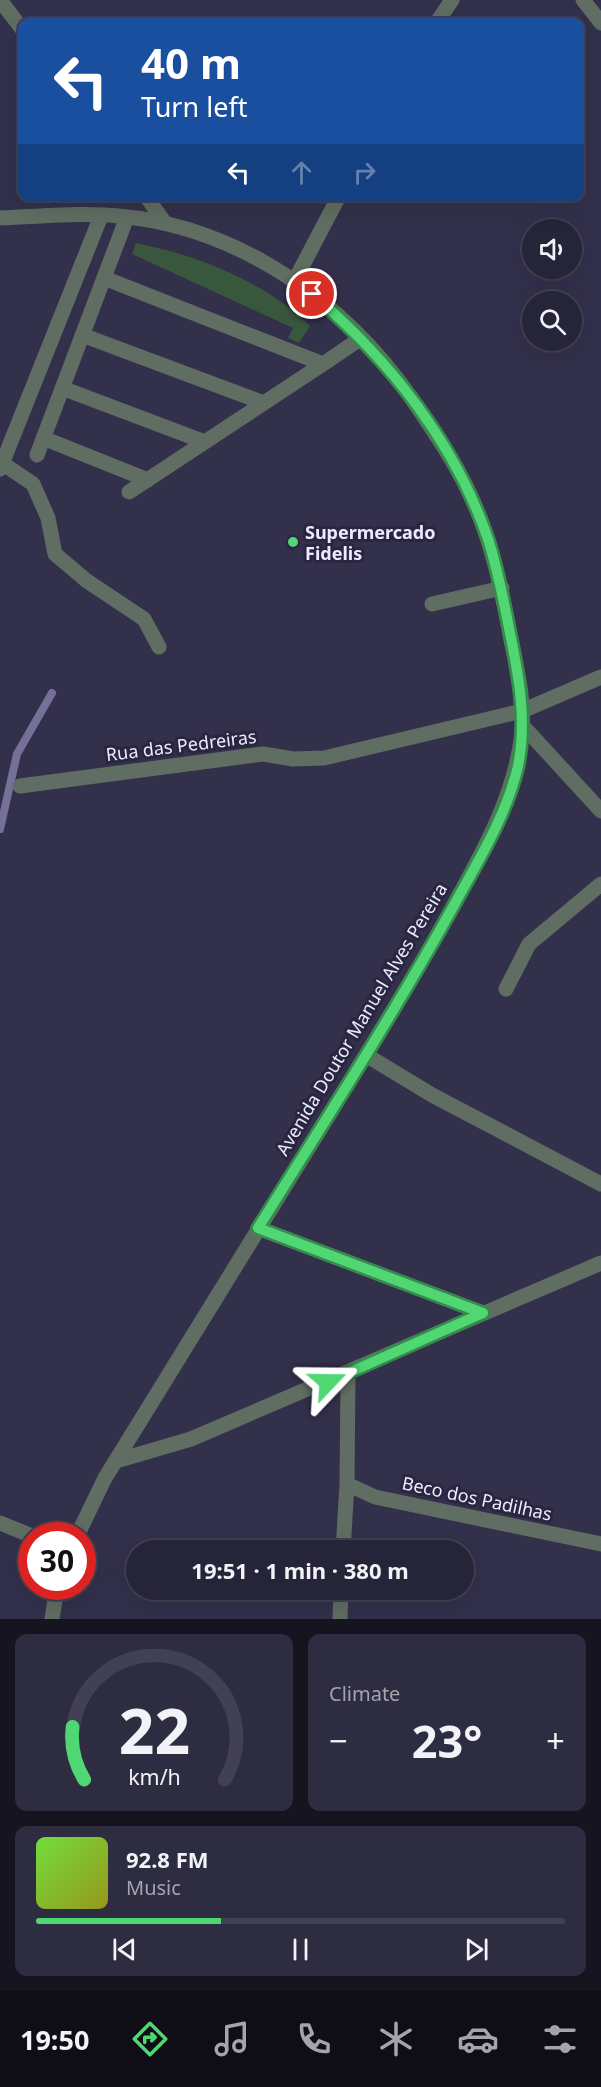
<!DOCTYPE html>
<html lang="en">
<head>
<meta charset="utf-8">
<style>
  body { margin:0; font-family:"Noto Sans",sans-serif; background:#2e2c41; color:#f1f3f6; height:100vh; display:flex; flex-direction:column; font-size:22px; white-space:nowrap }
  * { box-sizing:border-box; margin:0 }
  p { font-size:20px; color:#a4a4ae }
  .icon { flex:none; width:33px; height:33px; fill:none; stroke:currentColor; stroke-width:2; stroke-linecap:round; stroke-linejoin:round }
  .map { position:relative; height:1619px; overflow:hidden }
  .sheet { display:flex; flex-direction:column; gap:15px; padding:15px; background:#15141f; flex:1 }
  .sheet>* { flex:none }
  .banner { position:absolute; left:18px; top:18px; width:566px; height:183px; border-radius:12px; box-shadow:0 6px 24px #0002,0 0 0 2px #424153; background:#1a4fa0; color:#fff; overflow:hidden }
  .fabs { position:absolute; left:522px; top:219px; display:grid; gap:12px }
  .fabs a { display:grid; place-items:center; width:60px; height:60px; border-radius:50%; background:#262439; box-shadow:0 6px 24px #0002,0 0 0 2px #424153; font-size:30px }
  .speed { position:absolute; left:18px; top:1522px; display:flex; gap:12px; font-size:30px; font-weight:700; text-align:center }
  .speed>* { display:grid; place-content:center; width:78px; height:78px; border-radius:50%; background:#262439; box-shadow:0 6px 24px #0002,0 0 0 2px #424153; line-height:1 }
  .speed .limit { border:9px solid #d22; background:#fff; color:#111 }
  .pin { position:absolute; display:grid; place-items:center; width:51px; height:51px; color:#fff; margin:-26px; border:3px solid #fff; border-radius:50%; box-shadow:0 2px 6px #0007 }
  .me { position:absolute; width:66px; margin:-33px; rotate:67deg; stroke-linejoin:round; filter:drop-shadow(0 0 4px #0008) }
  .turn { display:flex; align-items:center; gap:21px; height:126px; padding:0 24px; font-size:27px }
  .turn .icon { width:78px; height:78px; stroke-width:2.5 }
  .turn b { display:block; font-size:42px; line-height:51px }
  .lanes { display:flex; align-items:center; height:57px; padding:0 24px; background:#0003; justify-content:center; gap:30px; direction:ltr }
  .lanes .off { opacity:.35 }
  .big { font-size:45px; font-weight:700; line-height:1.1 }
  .sheet .card { flex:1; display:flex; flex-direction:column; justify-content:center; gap:9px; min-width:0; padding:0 21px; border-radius:12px; background:#2e2c41 }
  .sheet .dial { align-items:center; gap:0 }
  .dial svg { height:156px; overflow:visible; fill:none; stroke:#424153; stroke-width:7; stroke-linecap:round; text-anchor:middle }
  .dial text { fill:#f1f3f6; stroke:none }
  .song { display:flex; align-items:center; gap:18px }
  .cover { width:72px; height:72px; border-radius:9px; background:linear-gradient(135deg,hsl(100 70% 55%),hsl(60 70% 35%)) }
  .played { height:6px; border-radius:3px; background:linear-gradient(90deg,#51d674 35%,#424153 35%) }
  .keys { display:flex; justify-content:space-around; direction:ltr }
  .heat { display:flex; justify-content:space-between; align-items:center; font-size:33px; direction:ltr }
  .sheet .tiles { flex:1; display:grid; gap:15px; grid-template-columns:1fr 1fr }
  .card:last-child { grid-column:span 2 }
  .trip { position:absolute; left:126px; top:1540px; width:348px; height:60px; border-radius:30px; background:#262439; box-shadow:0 6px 24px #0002,0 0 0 2px #424153; font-weight:700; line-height:60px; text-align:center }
  .dock { display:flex; height:96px; justify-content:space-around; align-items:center; background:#0f0e17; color:#a4a4ae }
  .dock .icon { width:42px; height:42px }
  .dock .on { color:#51d674 }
  .dock b { font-size:27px; color:#f1f3f6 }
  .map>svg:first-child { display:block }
</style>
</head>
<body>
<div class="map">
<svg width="601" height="1619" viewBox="0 0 601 1619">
  <rect width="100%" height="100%" fill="#33304c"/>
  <!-- green -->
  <path fill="#38573d" d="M136,243C197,255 266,282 310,326L299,343L288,338L293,328L132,254Z"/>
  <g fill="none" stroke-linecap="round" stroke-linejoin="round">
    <!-- stream -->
    <path stroke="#747097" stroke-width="8" d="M0,829L17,754L52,693"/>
    <!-- minor -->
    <path stroke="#606d62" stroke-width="15" d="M0,0L22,29
      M583,0L601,23
      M437,22L452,0
      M146,196L165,223
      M0,218C39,217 80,212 119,216C239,227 345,302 412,399C434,432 457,465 473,501C493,545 502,593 511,640C517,669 525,702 522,732C515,798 481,855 450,912C409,987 364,1058 319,1131C247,1246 177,1363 105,1478L77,1536
      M104,278L323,364L360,339
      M295,280L339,196
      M82,335L264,403
      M62,388L205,442
      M43,438L148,480
      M37,455L127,217
      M2,463L33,484L48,518L55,554L87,581L144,619L159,647
      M0,469L101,216
      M129,492L323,364
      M432,604L502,588
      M523,726L601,811
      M20,786L263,754L293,759L324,758L522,711L601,677
      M506,989L529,944L601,884
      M366,1055L432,1095L601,1184
      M258,1228L483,1313
      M116,1461L191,1439L601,1263
      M347,1484L375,1497L601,1544
      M0,1523L32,1536
      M343,1551L347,1484L348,1374
      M52,1619L57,1587
      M340,1619L341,1590"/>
  </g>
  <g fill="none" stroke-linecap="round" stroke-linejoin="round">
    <!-- route casing -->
    <g stroke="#358b4b" stroke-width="15">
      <path id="route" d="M312,294C389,359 455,443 488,539C498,570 504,602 510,633C519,677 527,721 518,766C507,815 477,863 453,907C392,1017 324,1122 258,1228L483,1313L328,1382"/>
    </g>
    <!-- route -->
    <use href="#route" stroke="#51d674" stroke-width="10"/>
  </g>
  <!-- markers -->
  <circle fill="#51d674" stroke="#2a2641" stroke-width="2" cx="293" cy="542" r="6"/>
  <g text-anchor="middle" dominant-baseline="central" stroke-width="6" stroke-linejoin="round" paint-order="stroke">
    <!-- poi labels -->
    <g font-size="18" font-weight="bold" fill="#eceafd" stroke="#2a2641" text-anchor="start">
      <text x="305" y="532">Supermercado<tspan x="305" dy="21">Fidelis</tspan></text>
    </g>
    <!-- street labels -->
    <g font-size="18" fill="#eceafd" stroke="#2a2641">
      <text transform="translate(181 745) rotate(-7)">Rua das Pedreiras</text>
      <text transform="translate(361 1019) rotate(-59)">Avenida Doutor Manuel Alves Pereira</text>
      <text transform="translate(477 1498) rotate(12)">Beco dos Padilhas</text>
    </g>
  </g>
</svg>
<div class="fabs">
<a><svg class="icon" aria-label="sound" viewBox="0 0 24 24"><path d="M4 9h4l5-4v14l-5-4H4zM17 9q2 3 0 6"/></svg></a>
<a><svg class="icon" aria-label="search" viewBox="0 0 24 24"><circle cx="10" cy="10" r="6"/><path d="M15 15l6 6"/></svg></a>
</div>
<div class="speed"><div class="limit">30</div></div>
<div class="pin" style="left:312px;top:294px;background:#d93025"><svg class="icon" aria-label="arrive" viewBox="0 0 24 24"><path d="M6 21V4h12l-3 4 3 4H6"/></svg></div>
<svg class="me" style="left:328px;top:1382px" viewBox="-20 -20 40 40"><path d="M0-17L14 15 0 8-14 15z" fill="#51d674" stroke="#fff" stroke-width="4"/></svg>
<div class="trip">19:51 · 1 min · 380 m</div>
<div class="banner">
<div class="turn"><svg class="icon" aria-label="left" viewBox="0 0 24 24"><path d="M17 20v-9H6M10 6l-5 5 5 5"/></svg><div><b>40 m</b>Turn left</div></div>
<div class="lanes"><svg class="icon" aria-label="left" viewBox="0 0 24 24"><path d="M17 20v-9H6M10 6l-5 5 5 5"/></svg><svg class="icon off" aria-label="ahead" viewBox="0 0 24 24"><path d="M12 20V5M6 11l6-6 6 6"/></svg><svg class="icon off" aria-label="right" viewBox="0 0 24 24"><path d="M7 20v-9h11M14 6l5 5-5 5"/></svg></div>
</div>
</div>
<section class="sheet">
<div class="tiles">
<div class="card dial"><svg viewBox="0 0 100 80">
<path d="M14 69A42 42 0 1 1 86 69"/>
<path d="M14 69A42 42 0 0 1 8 42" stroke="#51d674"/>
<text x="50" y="56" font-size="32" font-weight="700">22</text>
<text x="50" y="72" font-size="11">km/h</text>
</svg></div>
<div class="card"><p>Climate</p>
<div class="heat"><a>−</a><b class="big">23°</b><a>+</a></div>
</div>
<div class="card">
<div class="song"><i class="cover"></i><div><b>92.8 FM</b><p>Music</p></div></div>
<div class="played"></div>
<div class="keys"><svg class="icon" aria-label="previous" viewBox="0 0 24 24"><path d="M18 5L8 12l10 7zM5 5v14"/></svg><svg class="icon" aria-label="pause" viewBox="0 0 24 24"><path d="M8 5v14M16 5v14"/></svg><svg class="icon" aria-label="next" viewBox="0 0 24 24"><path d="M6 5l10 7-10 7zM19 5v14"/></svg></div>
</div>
</div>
</section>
<nav class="dock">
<b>19:50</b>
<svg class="icon on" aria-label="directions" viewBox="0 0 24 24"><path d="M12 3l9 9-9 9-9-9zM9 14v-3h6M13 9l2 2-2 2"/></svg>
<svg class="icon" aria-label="music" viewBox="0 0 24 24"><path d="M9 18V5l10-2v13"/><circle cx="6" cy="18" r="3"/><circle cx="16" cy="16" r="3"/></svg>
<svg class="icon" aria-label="phone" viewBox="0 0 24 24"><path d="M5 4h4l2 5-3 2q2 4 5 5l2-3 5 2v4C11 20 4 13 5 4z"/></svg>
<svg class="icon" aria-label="climate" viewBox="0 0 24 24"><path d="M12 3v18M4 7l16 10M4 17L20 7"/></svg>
<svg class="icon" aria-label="car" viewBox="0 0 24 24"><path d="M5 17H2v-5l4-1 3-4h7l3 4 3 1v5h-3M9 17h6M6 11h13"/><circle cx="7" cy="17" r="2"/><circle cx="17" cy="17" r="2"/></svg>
<svg class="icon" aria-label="filters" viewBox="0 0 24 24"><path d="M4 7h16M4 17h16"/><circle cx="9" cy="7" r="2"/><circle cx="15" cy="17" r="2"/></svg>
</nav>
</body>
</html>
